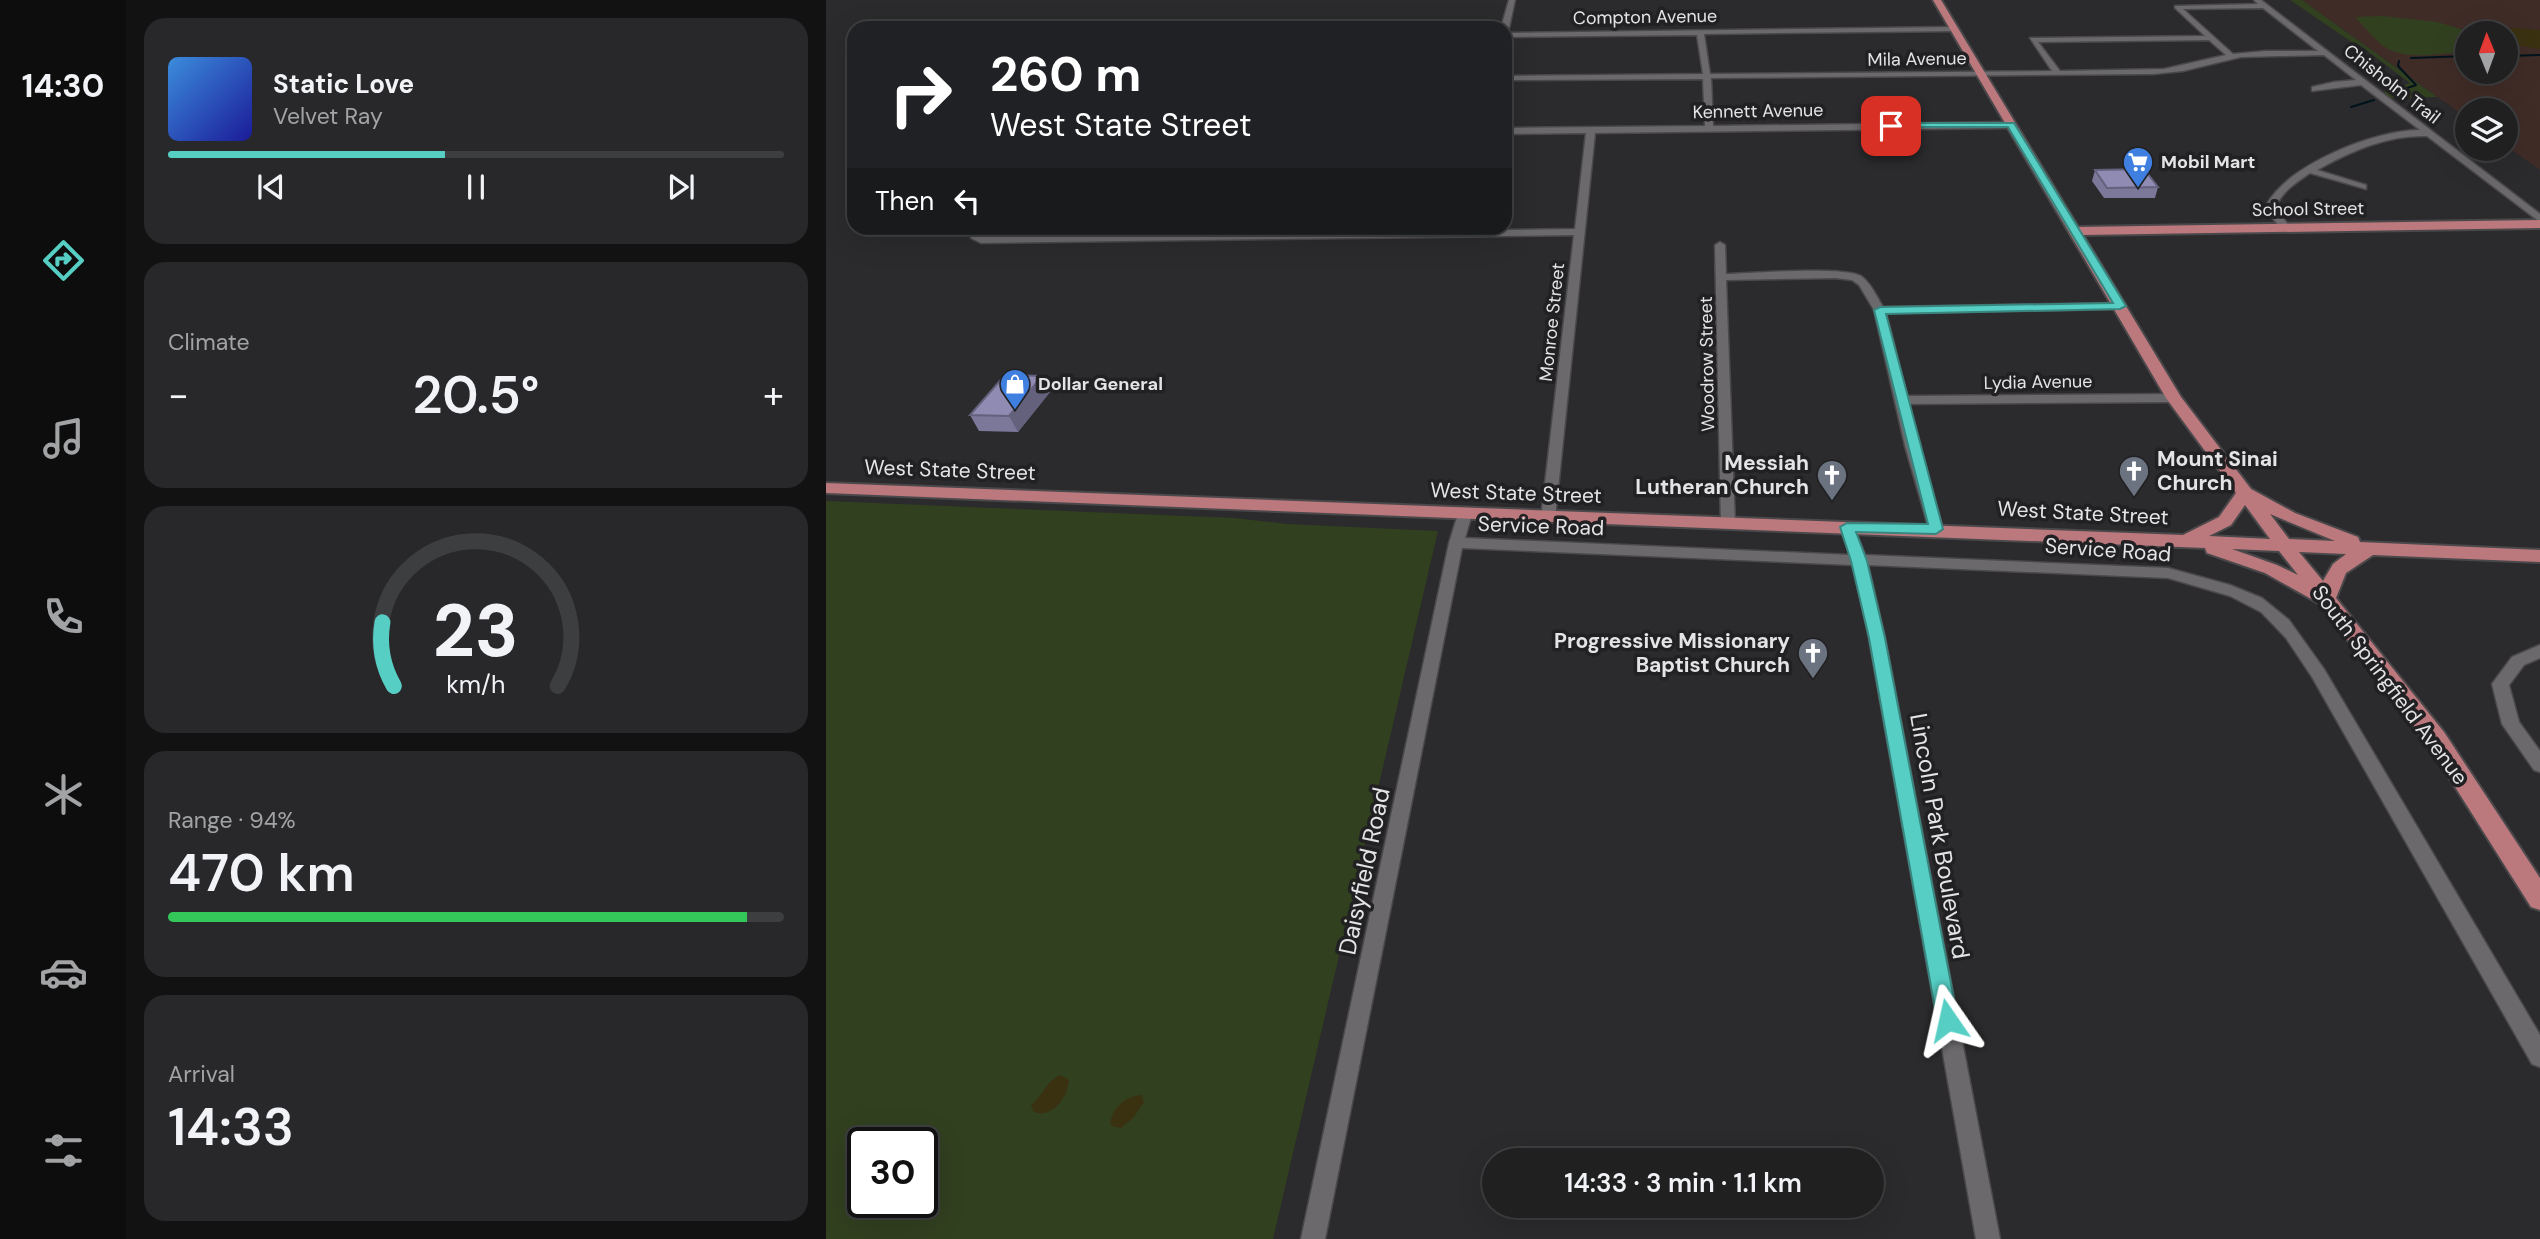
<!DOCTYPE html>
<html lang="en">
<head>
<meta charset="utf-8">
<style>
  body { margin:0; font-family:"DM Sans",sans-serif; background:#28282a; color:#f1f3f6; height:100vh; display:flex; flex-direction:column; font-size:26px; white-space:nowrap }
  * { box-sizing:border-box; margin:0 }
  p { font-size:23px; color:#a2a3a5 }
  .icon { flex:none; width:38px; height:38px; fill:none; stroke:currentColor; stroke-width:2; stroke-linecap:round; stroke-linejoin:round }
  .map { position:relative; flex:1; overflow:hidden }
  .drawer { display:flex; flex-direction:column; gap:18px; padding:18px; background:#121212; width:700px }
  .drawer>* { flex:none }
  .banner { position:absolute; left:21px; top:21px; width:665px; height:214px; border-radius:21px; box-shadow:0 7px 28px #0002,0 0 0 2px #3d3e3f; background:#202124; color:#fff; overflow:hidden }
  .needle { width:46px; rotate:359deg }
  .fabs { position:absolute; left:1629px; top:21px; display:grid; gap:14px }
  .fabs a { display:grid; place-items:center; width:63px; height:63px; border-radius:50%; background:#202021; box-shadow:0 7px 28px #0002,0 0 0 2px #3d3e3f; font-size:35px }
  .speed { position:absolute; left:21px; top:1127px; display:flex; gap:14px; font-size:35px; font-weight:700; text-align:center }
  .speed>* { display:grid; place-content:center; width:91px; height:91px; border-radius:50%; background:#202021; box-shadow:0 7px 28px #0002,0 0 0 2px #3d3e3f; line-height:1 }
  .speed .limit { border:4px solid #111; border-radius:10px; background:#fff; color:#111 }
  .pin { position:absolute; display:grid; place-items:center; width:60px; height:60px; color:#fff; margin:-30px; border-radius:14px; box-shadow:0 4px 10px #0006 }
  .me { position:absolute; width:77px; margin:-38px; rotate:349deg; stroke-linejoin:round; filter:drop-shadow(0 0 5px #0008) }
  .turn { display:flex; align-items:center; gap:24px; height:147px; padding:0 28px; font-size:32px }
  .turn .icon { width:91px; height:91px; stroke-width:2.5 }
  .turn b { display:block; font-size:49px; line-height:60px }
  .then { display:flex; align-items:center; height:66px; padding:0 28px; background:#0003; gap:14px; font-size:26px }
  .big { font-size:52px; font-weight:600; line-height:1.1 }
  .drawer .card { flex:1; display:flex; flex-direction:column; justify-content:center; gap:10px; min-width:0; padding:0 24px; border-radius:21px; background:#28282a }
  .drawer .dial { align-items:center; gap:0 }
  .dial svg { height:182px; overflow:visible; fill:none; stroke:#3d3e3f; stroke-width:7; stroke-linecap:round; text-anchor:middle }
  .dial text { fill:#f1f3f6; stroke:none }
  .song { display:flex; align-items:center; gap:21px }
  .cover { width:84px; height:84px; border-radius:10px; background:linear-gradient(135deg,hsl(210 70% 55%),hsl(240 70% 35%)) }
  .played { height:7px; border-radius:4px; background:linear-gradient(90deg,#56cec4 45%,#3d3e3f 45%) }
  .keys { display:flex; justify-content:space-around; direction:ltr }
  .heat { display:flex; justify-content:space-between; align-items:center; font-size:38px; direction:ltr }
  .charge { height:10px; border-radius:5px; background:linear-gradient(90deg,#34c759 94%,#3d3e3f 0) }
  .trip { position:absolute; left:656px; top:1148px; width:402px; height:70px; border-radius:35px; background:#202021; box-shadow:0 7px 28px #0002,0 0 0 2px #3d3e3f; font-weight:600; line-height:70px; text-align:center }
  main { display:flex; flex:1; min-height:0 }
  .tab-bar { display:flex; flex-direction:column; width:126px; justify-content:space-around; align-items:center; background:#0d0d0d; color:#a2a3a5 }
  .tab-bar .icon { width:49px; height:49px }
  .tab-bar .selected { color:#56cec4 }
  .tab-bar b { font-size:32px; color:#f1f3f6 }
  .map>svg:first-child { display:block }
</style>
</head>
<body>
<main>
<nav class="tab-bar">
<b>14:30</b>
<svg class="icon selected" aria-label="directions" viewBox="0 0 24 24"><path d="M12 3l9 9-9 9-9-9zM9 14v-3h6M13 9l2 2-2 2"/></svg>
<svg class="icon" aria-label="music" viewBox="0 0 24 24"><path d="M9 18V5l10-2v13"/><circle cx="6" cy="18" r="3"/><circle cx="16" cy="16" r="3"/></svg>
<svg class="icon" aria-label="phone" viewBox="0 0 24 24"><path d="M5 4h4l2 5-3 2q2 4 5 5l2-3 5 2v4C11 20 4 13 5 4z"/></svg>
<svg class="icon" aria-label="climate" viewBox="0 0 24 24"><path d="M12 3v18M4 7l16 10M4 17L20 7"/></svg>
<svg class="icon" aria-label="car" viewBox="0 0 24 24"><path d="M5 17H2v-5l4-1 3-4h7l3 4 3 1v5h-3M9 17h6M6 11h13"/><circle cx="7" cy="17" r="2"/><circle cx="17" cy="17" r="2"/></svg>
<svg class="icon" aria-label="filters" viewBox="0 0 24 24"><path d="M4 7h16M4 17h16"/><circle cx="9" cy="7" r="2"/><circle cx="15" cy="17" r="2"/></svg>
</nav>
<section class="drawer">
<div class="card">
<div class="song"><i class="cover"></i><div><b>Static Love</b><p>Velvet Ray</p></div></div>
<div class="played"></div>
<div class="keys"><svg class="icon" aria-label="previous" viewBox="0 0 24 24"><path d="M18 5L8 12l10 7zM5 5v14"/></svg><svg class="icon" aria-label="pause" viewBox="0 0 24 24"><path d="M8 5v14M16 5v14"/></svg><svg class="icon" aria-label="next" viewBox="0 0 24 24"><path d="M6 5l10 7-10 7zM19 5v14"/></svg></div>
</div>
<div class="card"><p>Climate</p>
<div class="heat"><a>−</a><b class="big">20.5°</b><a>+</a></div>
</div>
<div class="card dial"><svg viewBox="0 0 100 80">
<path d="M14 69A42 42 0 1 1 86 69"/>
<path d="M14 69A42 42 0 0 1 9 41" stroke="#56cec4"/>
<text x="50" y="56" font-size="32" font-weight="700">23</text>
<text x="50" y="72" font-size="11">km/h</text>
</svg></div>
<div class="card"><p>Range · 94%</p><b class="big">470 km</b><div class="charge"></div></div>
<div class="card"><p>Arrival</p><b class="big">14:33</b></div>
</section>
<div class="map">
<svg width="1714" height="1239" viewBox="0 0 1714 1239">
  <rect width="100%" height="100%" fill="#2b2a2c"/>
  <!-- education -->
  <path fill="#402c27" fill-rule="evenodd" d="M1476,0H1714V170L1680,146V110H1642L1641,118ZM1642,33H1680V72H1642Z"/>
  <!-- green -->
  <path fill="#31401f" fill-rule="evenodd" d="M1464,0H1476L1611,97L1563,98L1556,93L1584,83L1532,44L1527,43Z
    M1557,16L1611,22L1649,33H1642L1641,52C1615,53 1578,62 1556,45C1546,37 1538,26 1529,17Z
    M0,501L408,518L461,524L612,531L447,1239H0ZM37,1143H96V1202H37Z"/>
  <!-- sand -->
  <path fill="#3a3111" d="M1659,26L1714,30V49L1695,46L1680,37V33H1673Z
    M235,1075L243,1080C242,1096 227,1119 208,1112L205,1105C218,1095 220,1080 235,1075Z
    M316,1095L318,1102L308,1117L295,1128L285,1126C283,1110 301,1094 316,1095Z"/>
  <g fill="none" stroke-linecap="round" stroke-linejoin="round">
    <!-- stream -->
    <path stroke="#00131d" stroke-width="2" d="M1680,56L1714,55
      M1585,58L1642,56
      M1566,93L1590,85L1572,66L1573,61
      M1525,107L1548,100"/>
    <!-- minor casing -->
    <g stroke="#4a484a" stroke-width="3">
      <path id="minor" d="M683,0H689L683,28L679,30L675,28Z
        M1428,0H1435L1714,214V222L1601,136C1561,135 1525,151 1491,170L1540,185V189L1484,173C1471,182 1458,190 1451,204L1453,213L1464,227L1455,229L1443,213L1441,204C1463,164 1549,130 1594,130L1535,85L1486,91V87L1508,82L1530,80L1498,55L1415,57L1357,71L1327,74L885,78L887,126L1185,122L1189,125L1185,128L769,133L729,518L722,523L715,518L748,235L155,243L145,238L152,228H162L156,237L749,229L760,133L679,134V128L879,126L877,79L679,80V76L877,74L871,35L679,37V33L1127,27L1130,31L878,34L884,74L1226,71L1204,38L1379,36L1349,8V6L1432,4ZM1437,8L1492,51H1440L1407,54L1357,9ZM1383,40L1400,55L1338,69L1234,71L1212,42Z
        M894,242L899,245L900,274C926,273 1017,266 1035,276C1045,283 1051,297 1057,307L1294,303L1300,306L1294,309L1060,313L1081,396L1348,394L1354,398L1348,402L1082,404L1117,529L1110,534L1103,529L1079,446L1048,310L1033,285L1026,280L1009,278L900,280L909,524L907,527H897L895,524L889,245Z
        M639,509L646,514L639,538L1024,555L1014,527L1021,522L1028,527L1039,555L1342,568L1404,585L1436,598L1463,620L1498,669L1714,1035V1067L1706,1064L1486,677L1460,638L1435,612L1404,596L1342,578L1042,565L1059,638L1174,1239H1150L1043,638L1027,565L636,548L499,1239H475L623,543L632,514Z
        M1714,645V658L1698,665L1683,685L1693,722L1714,751V772L1708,770L1676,724L1666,684L1686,657Z"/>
    </g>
    <!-- major casing -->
    <g stroke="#4a484a" stroke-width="4">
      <path id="major" d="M1107,0H1115L1252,227L1714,220V228L1257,235L1355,397L1425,489L1469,513L1532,537L1534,542L1714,550V562L1547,555L1520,573L1510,598L1618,732L1714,878V910L1705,907L1602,744L1494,604L1439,573L1381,553L1379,548L0,493V483L1357,535L1393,517L1410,493L1340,398ZM1419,505L1444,539L1383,536L1405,525ZM1444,514L1509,541L1463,539ZM1406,549L1453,551L1472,575L1451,565ZM1473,552L1520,554L1507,564L1497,581Z"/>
    </g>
    <!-- minor -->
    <use href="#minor" fill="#6b696c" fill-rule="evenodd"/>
    <!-- major -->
    <use href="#major" fill="#bb787d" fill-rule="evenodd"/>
  </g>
  <!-- wall -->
  <path fill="#7b7899" d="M1269,170L1332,187L1329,198H1278L1266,181Z
    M216,376L224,392L192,432L153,431L144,415Z"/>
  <!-- shaded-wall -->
  <path fill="#64617d" d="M216,376L224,392L192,432L183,416Z"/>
  <!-- building -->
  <path fill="#8f8bb2" stroke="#64617d" stroke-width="2" d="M1318,169L1332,187L1281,188L1269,170Z
    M179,375L216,376L183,416L144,415Z"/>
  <!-- route -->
  <path fill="#56cec4" stroke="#38867f" stroke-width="2" d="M1065,123H1188L1300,306L1294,309L1060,314L1117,529L1110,534L1030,532L1041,561L1059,638L1132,1020L1129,1028L1122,1031L1114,1028L1111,1020L1043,638L1025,561L1014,527L1021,523L1102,524L1048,310L1054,307L1287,303L1182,127H1062Z"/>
  <!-- icons -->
  <defs>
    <g id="supermarket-pin" transform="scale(1.575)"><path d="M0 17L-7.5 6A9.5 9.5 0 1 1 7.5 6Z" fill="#3f7fe0" stroke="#212022"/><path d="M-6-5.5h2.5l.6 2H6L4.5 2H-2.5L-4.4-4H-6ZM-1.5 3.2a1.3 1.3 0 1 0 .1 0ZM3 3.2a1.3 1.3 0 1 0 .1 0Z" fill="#fff"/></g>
    <g id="shop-pin" transform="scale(1.575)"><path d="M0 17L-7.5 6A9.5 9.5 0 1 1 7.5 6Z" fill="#3f7fe0" stroke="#212022"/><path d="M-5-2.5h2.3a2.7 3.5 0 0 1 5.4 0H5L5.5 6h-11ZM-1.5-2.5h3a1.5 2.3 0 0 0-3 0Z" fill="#fff"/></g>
    <g id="church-pin" transform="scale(1.575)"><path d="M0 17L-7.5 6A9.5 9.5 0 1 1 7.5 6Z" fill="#6b7280" stroke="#212022"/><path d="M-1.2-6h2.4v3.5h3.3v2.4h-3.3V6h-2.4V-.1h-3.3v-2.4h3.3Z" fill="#fff"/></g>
  </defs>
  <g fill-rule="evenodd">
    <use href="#supermarket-pin" x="1312" y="162"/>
    <use href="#shop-pin" x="189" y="384"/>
    <use href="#church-pin" x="1308" y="471"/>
    <use href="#church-pin" x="1006" y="475"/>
    <use href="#church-pin" x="987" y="653"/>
  </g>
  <g text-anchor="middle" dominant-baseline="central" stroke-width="7" stroke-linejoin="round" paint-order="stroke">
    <!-- far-street labels -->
    <g font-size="18" fill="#e4e3e5" stroke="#212022">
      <text transform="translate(819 17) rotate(-1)">Compton Avenue</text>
      <text transform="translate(1091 59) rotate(-1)">Mila Avenue</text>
      <text transform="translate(1566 84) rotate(38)">Chisholm Trail</text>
      <text transform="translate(932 111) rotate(-1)">Kennett Avenue</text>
      <text transform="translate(1482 209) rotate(-1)">School Street</text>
      <text transform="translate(726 322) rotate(-84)">Monroe Street</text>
      <text transform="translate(881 364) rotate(-91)">Woodrow Street</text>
      <text transform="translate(1212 382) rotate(-1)">Lydia Avenue</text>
    </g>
    <!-- far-poi labels -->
    <g font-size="18" font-weight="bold" fill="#e4e3e5" stroke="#212022" text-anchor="start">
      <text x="1335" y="162">Mobil Mart</text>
      <text x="212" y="384">Dollar General</text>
    </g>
    <!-- poi labels -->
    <g font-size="21" font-weight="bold" fill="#e4e3e5" stroke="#212022" text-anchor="end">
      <text x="1331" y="459" text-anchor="start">Mount Sinai<tspan x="1331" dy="24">Church</tspan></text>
      <text x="983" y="463">Messiah<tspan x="983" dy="24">Lutheran Church</tspan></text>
      <text x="964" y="641">Progressive Missionary<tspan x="964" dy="24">Baptist Church</tspan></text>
    </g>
    <!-- street labels -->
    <g font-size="21" fill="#e4e3e5" stroke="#212022">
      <text transform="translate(124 470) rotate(2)">West State Street</text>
      <text transform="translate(690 493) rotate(2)">West State Street</text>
      <text transform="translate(1257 513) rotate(3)">West State Street</text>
      <text transform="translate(715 526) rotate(2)">Service Road</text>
      <text transform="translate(1282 550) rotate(4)">Service Road</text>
      <text transform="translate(1564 685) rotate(53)">South Springfield Avenue</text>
    </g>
    <!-- near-street labels -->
    <g font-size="24" fill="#e4e3e5" stroke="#212022">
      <text transform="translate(1114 836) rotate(80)">Lincoln Park Boulevard</text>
      <text transform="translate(538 871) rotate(-78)">Daisyfield Road</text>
    </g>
  </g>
</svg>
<div class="fabs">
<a><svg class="needle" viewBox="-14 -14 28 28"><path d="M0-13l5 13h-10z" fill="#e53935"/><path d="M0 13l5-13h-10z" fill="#a2a3a5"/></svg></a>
<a><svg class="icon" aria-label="layers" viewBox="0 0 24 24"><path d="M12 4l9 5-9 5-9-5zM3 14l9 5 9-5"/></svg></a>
</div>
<div class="speed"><div class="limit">30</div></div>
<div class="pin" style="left:1065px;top:126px;background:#d93025"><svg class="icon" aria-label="arrive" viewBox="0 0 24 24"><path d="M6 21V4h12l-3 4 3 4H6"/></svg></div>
<svg class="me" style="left:1122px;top:1020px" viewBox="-20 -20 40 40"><path d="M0-17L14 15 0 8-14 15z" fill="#56cec4" stroke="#fff" stroke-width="4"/></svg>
<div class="trip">14:33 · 3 min · 1.1 km</div>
<div class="banner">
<div class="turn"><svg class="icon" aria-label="right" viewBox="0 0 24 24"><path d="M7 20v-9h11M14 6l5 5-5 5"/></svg><div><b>260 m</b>West State Street</div></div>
<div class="then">Then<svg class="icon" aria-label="left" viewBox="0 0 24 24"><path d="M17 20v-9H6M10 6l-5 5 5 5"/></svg></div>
</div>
</div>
</main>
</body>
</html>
